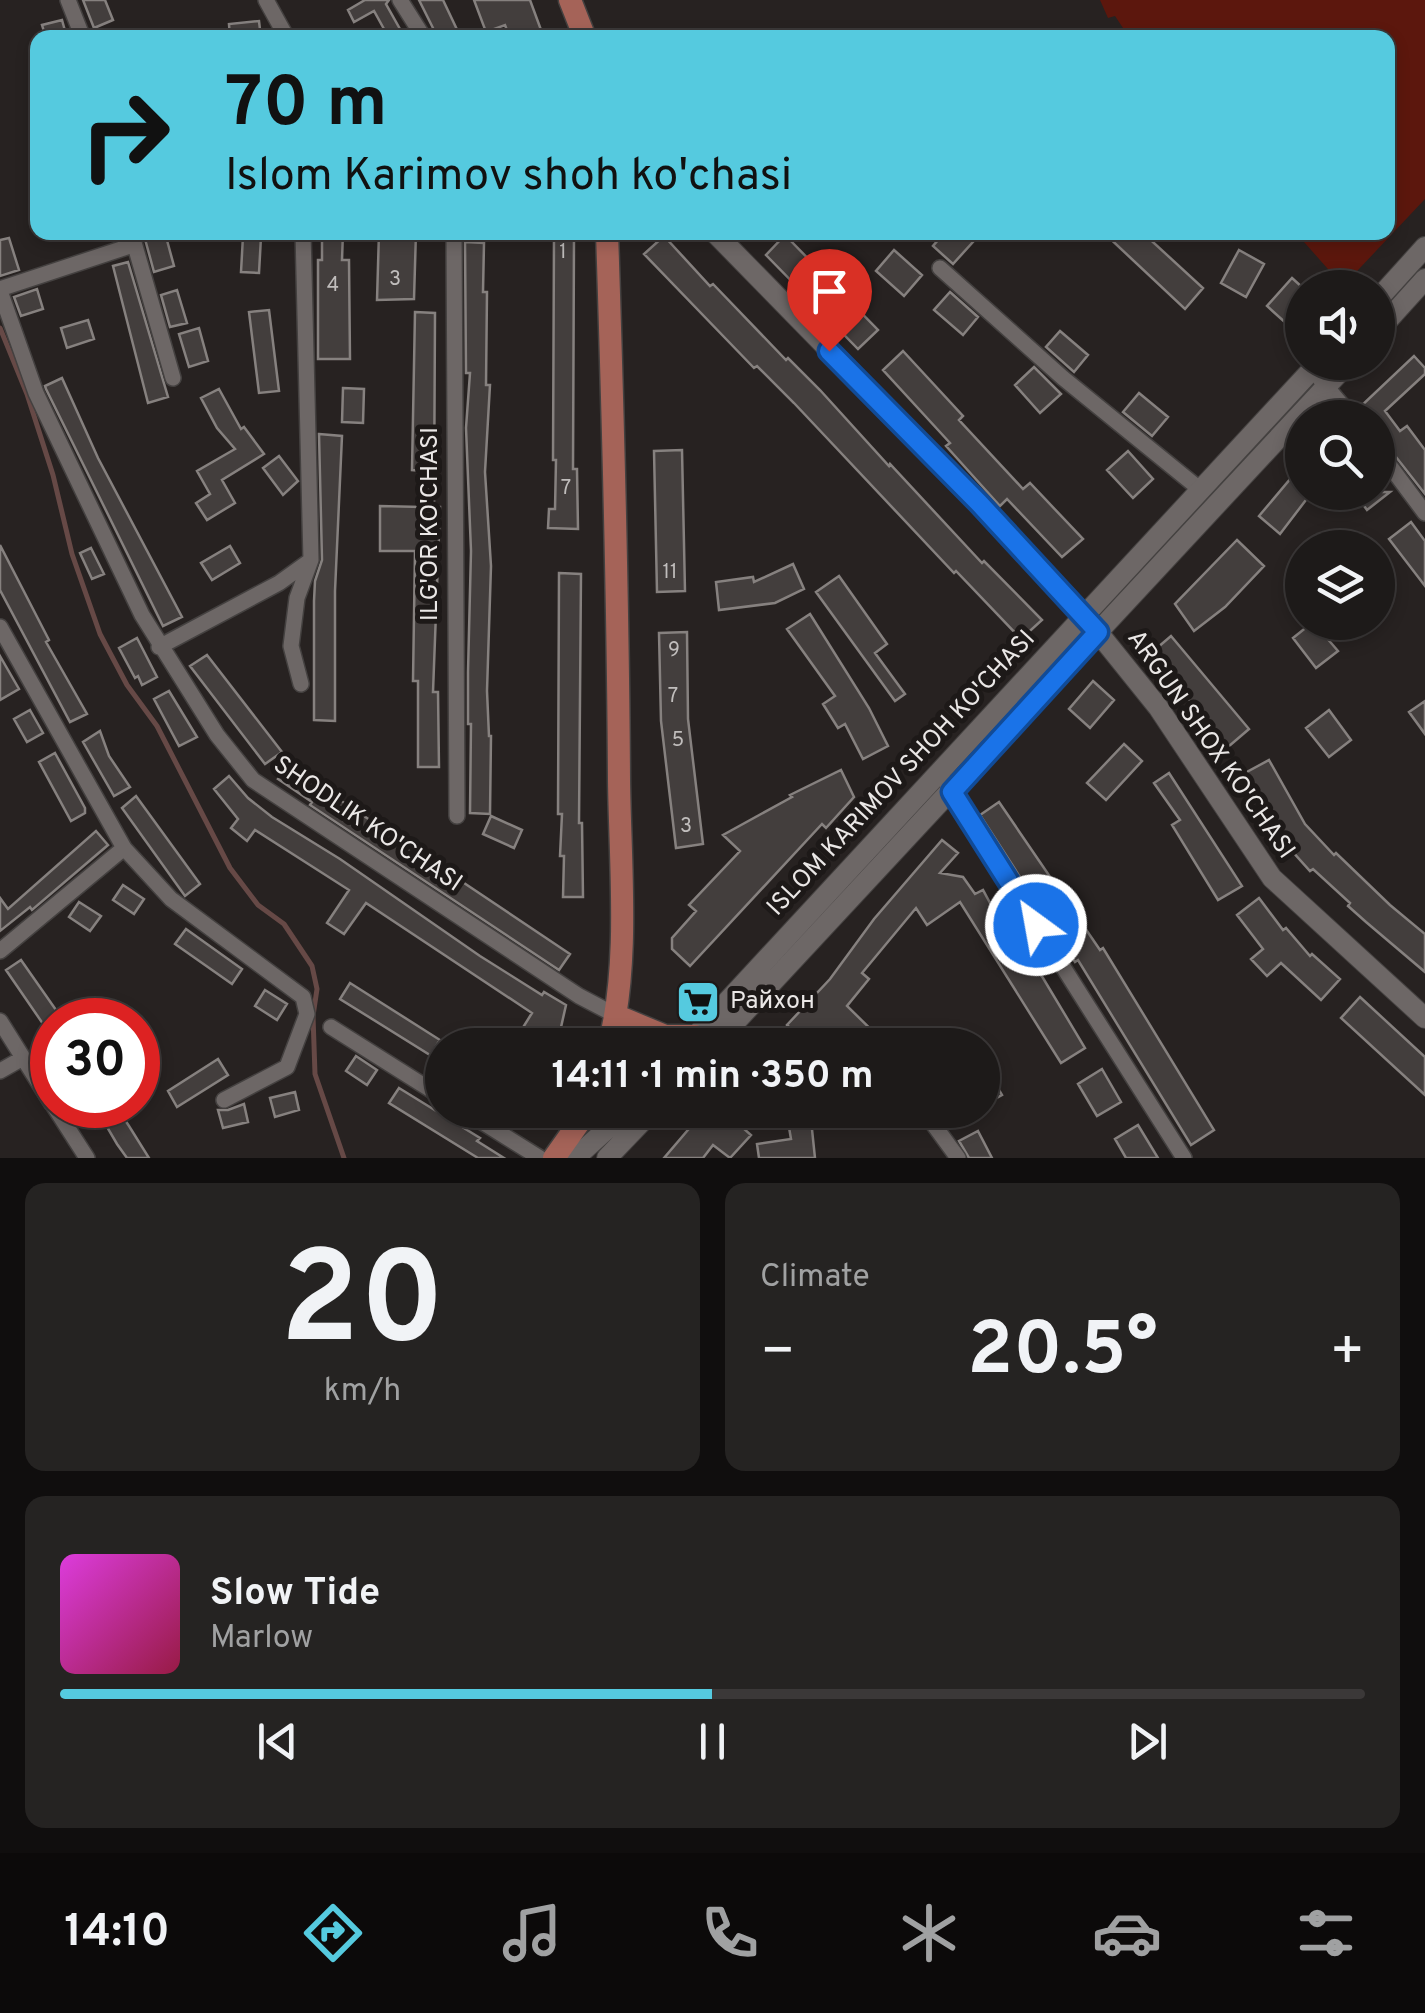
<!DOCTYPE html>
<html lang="en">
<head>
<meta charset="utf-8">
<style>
  body { margin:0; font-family:Overpass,sans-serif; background:#252322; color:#f1f3f6; height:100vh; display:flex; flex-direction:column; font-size:38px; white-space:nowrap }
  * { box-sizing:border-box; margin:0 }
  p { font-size:32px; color:#a0a1a2 }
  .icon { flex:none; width:55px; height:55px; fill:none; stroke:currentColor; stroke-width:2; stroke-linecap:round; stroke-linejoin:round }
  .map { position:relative; height:1158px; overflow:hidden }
  .side { display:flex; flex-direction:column; gap:25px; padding:25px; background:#100e0e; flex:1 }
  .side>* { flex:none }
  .top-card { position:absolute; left:30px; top:30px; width:1365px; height:210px; border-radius:20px; box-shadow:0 5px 15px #0003,0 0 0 2px #3b3838; background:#55cadf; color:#111; overflow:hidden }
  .tools { position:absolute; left:1285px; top:270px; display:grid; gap:20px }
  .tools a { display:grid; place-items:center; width:110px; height:110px; border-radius:50%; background:#1d1a19; box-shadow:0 5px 15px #0003,0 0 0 2px #3b3838; font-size:50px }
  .speed { position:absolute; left:30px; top:998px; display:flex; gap:20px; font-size:50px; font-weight:700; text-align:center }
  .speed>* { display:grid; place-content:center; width:130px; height:130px; border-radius:50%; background:#1d1a19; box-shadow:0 5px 15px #0003,0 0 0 2px #3b3838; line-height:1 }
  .speed .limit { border:15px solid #d22; background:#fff; color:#111 }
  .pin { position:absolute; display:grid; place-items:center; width:85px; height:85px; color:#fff; margin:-102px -42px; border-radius:50% 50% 50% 0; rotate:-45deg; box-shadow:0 0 10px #0007 }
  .pin .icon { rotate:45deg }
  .me { position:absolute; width:110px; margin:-55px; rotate:328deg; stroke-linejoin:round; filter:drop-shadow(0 0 8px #0008) }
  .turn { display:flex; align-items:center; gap:35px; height:210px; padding:0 30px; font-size:45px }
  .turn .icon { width:130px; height:130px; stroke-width:2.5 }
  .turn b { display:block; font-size:70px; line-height:85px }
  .big { font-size:75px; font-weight:700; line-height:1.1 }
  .side .widget { flex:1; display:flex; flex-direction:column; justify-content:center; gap:15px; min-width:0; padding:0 35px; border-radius:20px; background:#252322 }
  .side .dial { align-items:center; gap:0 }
  .dial b { font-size:130px; line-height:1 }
  .song { display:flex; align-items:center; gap:30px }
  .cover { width:120px; height:120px; border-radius:15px; background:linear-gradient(135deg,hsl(300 70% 55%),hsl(340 70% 35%)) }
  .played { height:10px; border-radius:5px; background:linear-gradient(90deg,#55cadf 50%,#3b3838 50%) }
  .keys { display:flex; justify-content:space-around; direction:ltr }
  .heat { display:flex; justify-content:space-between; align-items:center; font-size:55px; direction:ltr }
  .side .tiles { flex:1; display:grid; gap:25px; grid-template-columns:1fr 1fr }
  .widget:last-child { grid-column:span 2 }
  .trip { position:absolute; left:425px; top:1028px; width:575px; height:100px; border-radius:50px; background:#1d1a19; box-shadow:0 5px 15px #0003,0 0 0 2px #3b3838; font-weight:700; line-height:100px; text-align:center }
  .menu { display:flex; height:160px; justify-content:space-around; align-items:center; background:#0c0a0a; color:#a0a1a2 }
  .menu .icon { width:70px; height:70px }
  .menu .on { color:#55cadf }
  .menu b { font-size:45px; color:#f1f3f6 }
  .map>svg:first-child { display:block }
</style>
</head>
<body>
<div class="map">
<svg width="1425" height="1158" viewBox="0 0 1425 1158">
  <rect width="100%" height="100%" fill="#272221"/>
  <!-- green -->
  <path fill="#5c170d" d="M1100,0H1425V199L1343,286L1296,233L1388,232V38L1129,37L1115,16L1108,18Z"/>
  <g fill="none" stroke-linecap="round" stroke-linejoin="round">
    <!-- stream -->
    <path stroke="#664946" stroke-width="5" d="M0,328L27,394L53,475L72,554L100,634L127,685L157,726L230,868L258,905L284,924L312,966L317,989L313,1016L315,1074L344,1158"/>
  </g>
  <!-- building -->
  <path fill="#433e3d" stroke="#86817f" stroke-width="2.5" d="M83,0H105L113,20L94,28Z
    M365,0H389L386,4L405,38H389L374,11L354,22L348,10Z
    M419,0H443L461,38H438Z
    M474,0H530L544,38H510L505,25L486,32Z
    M62,20L67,38H46L42,25Z
    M259,21L261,38H230L229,24Z
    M322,232H343L342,260H349L350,359H318V260H322Z
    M379,232H416L414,299L377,300Z
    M945,232H982L953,264L933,246Z
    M1103,232H1142L1203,288L1185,309Z
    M165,233L174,266L154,272L145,239Z
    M554,235L574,236L573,469H577L578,529L548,528L549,509H555L556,460H553Z
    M785,235L878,330L858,349L766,255Z
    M243,236L261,237L259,273L241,272Z
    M664,236L710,286L713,284L786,360L788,358L820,390L889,466L890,464L982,563L984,561L1042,620L1021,639L956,571L954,573L794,403L757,366L754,368L644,254Z
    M9,238L19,270L0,276V240Z
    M465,242L484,243L483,292H487L486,385H490L485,472L491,566L487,691L489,736H491L490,814L470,813L471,724H468V672L471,551L466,428L470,373H466Z
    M894,250L922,275L904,296L876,271Z
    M1239,250L1264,264L1246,297L1221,283Z
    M128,262L168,397L148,403L113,266Z
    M1292,278L1302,287V309L1288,325L1267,306Z
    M37,289L43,309L21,316L14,297Z
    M177,290L187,323L170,327L161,295Z
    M950,292L978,317L963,335L934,310Z
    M269,310L279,391L259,393L249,312Z
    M415,312L435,313L434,507H440L433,692H438L439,767H418V681H413L415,551H380V506L422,507L423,471L412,470Z
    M88,320L94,339L67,348L61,328Z
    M199,328L208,361L189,367L179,334Z
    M1060,331L1088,355L1074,372L1046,347Z
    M903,351L963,416L959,420L1023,489L1030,483L1083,539L1062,557L1007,499L1000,506L946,446L950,443L883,370Z
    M1414,356L1425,368V374L1385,411L1400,431L1407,426L1425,450V494L1378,434V418H1364L1359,408Z
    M1034,367L1061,394L1040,413L1015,385Z
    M62,378L98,458L182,617L163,626L46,389L45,386Z
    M343,388L364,389L363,423L342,422Z
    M219,389L241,429L244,427L264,454L222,480L235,503L207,520L196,503L210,494L197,471L235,449L217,428L201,398Z
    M1139,393L1168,417L1152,436L1123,412Z
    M319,434L342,436L335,591V721L314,720V601L315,581L322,560Z
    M682,450L685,591L657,592L654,451Z
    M1128,451L1153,479L1133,498L1107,470Z
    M279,456L298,481L283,495L263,468Z
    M1302,465V492H1312L1280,534L1259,516Z
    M1354,492H1390L1367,510Z
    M1411,522L1425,541V586L1389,539Z
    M1237,540L1264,566L1225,607L1194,631L1175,604Z
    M0,545L49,640L46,642L87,714L70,722L0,590Z
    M230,546L240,563L212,580L201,563Z
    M91,548L104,574L92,579L80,553Z
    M793,564L804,589L775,603L719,610L716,582L753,577L754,582Z
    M559,573L581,574L579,823H582L583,897H563L564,856H560L562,814H558Z
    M839,576L887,644L875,653L905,694L895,701L816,592Z
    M810,614L869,708L888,746L863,759L845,724L838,728L823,704L835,696L787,629Z
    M1313,622L1338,651L1316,668L1293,638Z
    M687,632L688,719L703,844L676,848L661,721L659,633Z
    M1171,636L1249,729L1228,747L1150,654Z
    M137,638L157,677L142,685L138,676L135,678L119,648Z
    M207,655L282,752L265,764L190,666Z
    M0,656L19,689L0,700Z
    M1093,681L1114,700L1090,728L1069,709Z
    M169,691L197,737L179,746L154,699Z
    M1425,701V734L1409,712Z
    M30,710L43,733L27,742L14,719Z
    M1329,710L1351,740L1329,757L1306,728Z
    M100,731L109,756L130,787L114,796L83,742Z
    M1124,744L1142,761L1106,800L1087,783Z
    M55,753L85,808V813L71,821L39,762Z
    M1269,760L1305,824L1334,855L1336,853L1390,905L1425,934V972L1366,922L1348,906L1350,903L1313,869L1310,871L1283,841L1245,773Z
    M290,762L318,781L316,784L570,954L559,970L310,805L312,802L278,779Z
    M841,770L854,797L826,828L822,824L690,966L672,949V938L696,911L689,905L740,851L723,835L792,797L790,795Z
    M1169,773L1242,886L1218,900L1172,825L1180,820L1154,783Z
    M229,776L248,798L272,817L340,859L480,956L542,995L544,992L566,1005L557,1045H530L517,1037L532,1013L366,903L344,934L327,923L349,890L255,830L247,841L231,828L238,819L214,789Z
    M136,796L200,884L185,896L122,808Z
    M999,802L1100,950L1103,948L1214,1130L1191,1145L1078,960L1075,962L980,815Z
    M491,816L522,830L514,848L483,834Z
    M96,831L108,845L32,910L30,907L0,931V898L8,909Z
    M942,840L958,853L940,873L963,877L975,894L983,890L996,914L998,913L1043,978L1085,1048L1061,1063L960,902L927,925L916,908L862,973L869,979L847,1006L887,1045H781L794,1032L787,1025L830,979L874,919Z
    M123,885L144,899L134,914L113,900Z
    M1259,898L1283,930L1286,928L1310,956L1312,954L1340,979L1321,1000L1281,963L1267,976L1251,959L1263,949L1237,915Z
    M79,902L101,916L90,931L69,917Z
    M186,929L242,969L232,984L175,944Z
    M21,960L63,1020H52V1037L6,970Z
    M350,983L440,1040L430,1055L340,999Z
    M265,990L287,1004L277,1020L255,1006Z
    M1360,997L1425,1057V1095L1341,1018Z
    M356,1056L377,1070L367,1085L346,1071Z
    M218,1059L228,1075L177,1107L168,1091Z
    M982,1061L1002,1095L982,1106Z
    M1102,1069L1121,1102L1097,1116L1078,1084Z
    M399,1088L480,1138L477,1141L504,1158H478L389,1103Z
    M295,1092L299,1110L275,1117L270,1098Z
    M244,1104L248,1122L223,1128L218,1110H228Z
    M115,1105L129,1126L149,1158H127L117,1144L100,1115Z
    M506,1110H538L529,1125Z
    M705,1110H745L735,1121L751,1135L730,1158L713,1145L703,1158H664Z
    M786,1110H810L815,1158H759L757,1144L791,1139Z
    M1138,1125L1158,1158H1126L1115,1139Z
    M978,1131L992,1158H969L959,1141Z"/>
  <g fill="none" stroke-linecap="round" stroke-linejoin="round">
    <!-- street casing -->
    <g stroke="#444140" stroke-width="18">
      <path id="street" d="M68,0L83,38
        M266,0L287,38
        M400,0L424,38
        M131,232L173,378
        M454,232L457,816
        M940,268L1063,378L1202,491
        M0,289L133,245
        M0,291L36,393L142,615L217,735L253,780L579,996L617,1016
        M1320,379L1353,418
        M1378,450L1425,513
        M0,627L124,848L171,899L303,997L307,1014L287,1067L224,1100
        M159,647L279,583L311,560
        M301,684L291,646L297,598L311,560L303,232
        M946,782L1184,1158
        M0,951L124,848
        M0,1021L52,1104
        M331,1027L442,1097
        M0,1071L23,1058
        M53,1105L87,1158
        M463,1110L540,1158
        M923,1110L958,1158"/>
    </g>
    <!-- secondary casing -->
    <g stroke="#444140" stroke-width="22">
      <path id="secondary" d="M714,232L979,503L1084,615L1158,707L1272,878L1425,1018
        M1378,299L1425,247
        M1378,331L1425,279
        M687,1045L1319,362
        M714,1045L1349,362
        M575,1158L628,1110
        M607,1158L653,1110"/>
    </g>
    <!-- primary casing -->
    <g stroke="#444140" stroke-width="25">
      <path id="primary" d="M570,0L585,38
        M607,232C613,415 618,597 619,780C620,864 630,963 609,1045
        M617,1016L665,1036H695
        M554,1158L588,1110"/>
    </g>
    <!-- street -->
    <use href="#street" stroke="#6d6766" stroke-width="15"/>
    <!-- secondary -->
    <use href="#secondary" stroke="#6d6766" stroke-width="20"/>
    <!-- primary -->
    <use href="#primary" stroke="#a56358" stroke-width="22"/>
  </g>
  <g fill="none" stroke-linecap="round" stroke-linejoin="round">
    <!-- route casing -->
    <g stroke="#114b97" stroke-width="25">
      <path id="route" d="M829,351L979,503L1098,632L952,792L1036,925"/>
    </g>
    <!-- route -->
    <use href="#route" stroke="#1a73e8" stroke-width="18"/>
  </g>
  <!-- icons -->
  <defs>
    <g id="supermarket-square" transform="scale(2.25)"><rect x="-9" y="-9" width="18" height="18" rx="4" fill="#55cadf" stroke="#1d1918"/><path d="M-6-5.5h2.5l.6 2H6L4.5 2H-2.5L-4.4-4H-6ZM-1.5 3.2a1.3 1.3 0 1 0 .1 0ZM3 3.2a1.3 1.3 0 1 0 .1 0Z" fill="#111"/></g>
  </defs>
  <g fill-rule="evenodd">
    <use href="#supermarket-square" x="698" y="1002"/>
  </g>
  <g text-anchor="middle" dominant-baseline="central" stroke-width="10" stroke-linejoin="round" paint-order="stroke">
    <!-- number labels -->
    <g font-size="20" fill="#c0bdbc">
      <text x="563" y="253">1</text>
      <text x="395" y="280">3</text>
      <text x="333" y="286">4</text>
      <text x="566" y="489">7</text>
      <text x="670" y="573">11</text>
      <text x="674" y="651">9</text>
      <text x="673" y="697">7</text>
      <text x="678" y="741">5</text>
      <text x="686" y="827">3</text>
    </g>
    <!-- street labels -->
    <g font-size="25" fill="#eae7e6" stroke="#1d1918">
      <text transform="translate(431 524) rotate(-90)">ILG'OR KO'CHASI</text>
      <text transform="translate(1210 745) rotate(55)">ARGUN SHOX KO'CHASI</text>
      <text transform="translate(902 774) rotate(-47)">ISLOM KARIMOV SHOH KO'CHASI</text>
      <text transform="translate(367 825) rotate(34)">SHODLIK KO'CHASI</text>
    </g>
    <!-- poi labels -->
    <g font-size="25" fill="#eae7e6" stroke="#1d1918" text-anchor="start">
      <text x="730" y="1002">Райхон</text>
    </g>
  </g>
</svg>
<div class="tools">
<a><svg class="icon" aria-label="sound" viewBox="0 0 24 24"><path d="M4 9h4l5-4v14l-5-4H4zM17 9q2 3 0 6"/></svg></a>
<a><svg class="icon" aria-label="search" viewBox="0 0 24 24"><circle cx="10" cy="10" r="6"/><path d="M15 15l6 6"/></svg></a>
<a><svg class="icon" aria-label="layers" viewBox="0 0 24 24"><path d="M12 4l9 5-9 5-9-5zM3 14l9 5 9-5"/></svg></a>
</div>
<div class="speed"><div class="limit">30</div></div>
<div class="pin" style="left:829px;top:351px;background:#d93025"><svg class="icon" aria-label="arrive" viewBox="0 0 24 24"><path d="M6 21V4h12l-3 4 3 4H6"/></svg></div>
<svg class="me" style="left:1036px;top:925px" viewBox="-20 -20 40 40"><circle r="17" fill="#1a73e8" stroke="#fff" stroke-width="3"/><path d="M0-11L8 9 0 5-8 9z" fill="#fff"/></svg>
<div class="trip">14:11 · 1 min · 350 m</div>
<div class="top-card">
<div class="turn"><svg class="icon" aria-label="right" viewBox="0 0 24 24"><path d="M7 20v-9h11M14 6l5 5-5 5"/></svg><div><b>70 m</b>Islom Karimov shoh ko'chasi</div></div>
</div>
</div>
<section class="side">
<div class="tiles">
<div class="widget dial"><b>20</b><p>km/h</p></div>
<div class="widget"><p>Climate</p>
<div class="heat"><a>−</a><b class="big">20.5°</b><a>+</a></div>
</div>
<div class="widget">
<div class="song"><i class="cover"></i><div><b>Slow Tide</b><p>Marlow</p></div></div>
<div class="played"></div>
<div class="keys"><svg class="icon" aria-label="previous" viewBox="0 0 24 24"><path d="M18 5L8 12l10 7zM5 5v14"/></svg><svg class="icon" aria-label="pause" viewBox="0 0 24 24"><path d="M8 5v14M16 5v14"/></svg><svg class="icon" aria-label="next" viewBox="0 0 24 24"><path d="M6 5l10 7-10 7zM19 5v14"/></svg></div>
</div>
</div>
</section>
<nav class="menu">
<b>14:10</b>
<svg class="icon on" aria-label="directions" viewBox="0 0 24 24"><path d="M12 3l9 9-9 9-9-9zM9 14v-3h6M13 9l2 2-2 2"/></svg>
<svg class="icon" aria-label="music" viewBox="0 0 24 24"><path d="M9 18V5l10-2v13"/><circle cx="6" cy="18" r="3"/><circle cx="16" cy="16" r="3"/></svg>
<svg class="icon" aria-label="phone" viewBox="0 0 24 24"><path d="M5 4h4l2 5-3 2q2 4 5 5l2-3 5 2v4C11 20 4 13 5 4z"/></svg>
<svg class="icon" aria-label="climate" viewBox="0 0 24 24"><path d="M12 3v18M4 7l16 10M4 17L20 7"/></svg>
<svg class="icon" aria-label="car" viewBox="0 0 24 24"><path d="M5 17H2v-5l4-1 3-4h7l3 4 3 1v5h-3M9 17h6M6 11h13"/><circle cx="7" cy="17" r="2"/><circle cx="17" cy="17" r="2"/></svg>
<svg class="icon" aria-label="filters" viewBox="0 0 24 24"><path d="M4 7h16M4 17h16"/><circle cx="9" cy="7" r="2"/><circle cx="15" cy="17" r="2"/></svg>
</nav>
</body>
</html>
